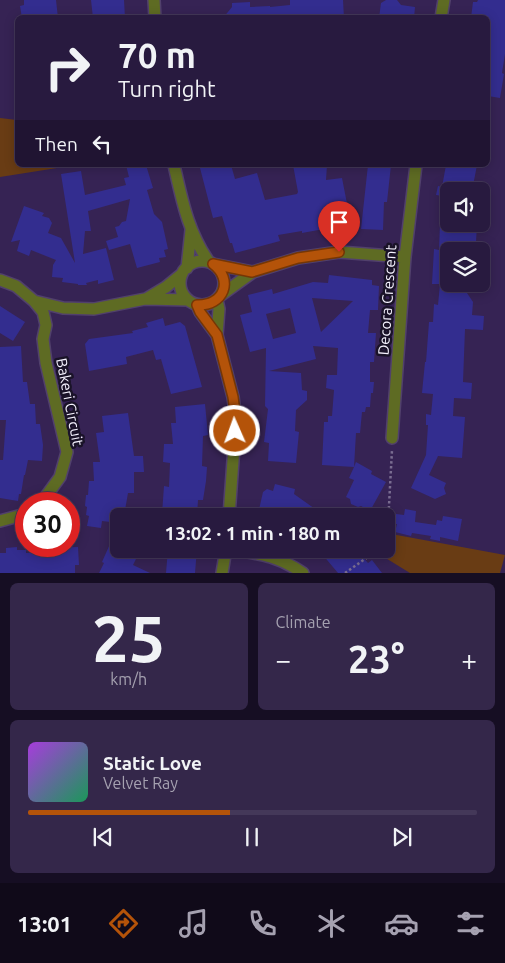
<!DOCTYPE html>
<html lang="en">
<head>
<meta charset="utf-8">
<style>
  body { margin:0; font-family:Ubuntu,sans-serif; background:#34274a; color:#f1f3f6; height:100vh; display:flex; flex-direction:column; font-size:19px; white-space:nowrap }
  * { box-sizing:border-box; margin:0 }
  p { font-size:16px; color:#a5a1b0 }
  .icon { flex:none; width:28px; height:28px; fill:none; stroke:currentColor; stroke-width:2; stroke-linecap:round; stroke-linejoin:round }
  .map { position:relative; height:573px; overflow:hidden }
  .side { display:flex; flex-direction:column; gap:10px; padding:10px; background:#160e23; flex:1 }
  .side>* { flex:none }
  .guide { position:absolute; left:15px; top:15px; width:475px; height:152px; border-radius:8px; box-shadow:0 2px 12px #0003,0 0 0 1px #443859; background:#281a3f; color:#f1f3f6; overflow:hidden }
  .controls { position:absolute; left:440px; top:182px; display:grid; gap:10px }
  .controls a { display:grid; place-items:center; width:50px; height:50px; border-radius:8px; background:#281a3f; box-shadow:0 2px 12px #0003,0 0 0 1px #443859; font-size:25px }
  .speed { position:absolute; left:15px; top:492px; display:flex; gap:10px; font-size:25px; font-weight:700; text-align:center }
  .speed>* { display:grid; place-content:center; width:65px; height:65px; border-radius:50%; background:#281a3f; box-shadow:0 2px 12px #0003,0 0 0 1px #443859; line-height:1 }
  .speed .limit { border:8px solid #d22; background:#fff; color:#111 }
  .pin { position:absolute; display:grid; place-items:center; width:42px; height:42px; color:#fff; margin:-51px -21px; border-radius:50% 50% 50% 0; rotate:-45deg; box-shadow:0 0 5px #0007 }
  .pin .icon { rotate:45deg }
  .me { position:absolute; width:55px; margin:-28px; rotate:358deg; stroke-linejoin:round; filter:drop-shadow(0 0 4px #0008) }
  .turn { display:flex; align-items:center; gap:18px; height:105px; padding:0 20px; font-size:22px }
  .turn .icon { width:65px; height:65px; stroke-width:2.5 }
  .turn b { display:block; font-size:35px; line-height:42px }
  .then { display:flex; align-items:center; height:48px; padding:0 20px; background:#0003; gap:10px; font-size:19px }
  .big { font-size:38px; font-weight:700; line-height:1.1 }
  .side .card { flex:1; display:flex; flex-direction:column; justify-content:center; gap:8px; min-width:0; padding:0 18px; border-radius:8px; background:#34274a }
  .side .dial { align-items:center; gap:0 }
  .dial b { font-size:65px; line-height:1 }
  .song { display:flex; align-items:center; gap:15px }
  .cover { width:60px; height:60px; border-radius:8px; background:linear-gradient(135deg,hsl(280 70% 55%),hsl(150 70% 35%)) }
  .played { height:5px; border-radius:2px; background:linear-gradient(90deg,#b45309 45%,#443859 45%) }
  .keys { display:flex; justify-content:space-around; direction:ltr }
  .heat { display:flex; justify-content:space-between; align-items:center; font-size:28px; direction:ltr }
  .side .tiles { flex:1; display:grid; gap:10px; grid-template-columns:1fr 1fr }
  .card:last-child { grid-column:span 2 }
  .trip { position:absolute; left:110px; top:508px; width:285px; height:50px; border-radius:8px; background:#281a3f; box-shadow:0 2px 12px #0003,0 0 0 1px #443859; font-weight:700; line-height:50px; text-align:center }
  .dock { display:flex; height:80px; justify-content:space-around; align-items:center; background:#100a19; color:#a5a1b0 }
  .dock .icon { width:35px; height:35px }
  .dock .current { color:#b45309 }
  .dock b { font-size:22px; color:#f1f3f6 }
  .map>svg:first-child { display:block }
</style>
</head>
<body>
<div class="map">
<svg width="505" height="573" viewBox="0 0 505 573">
  <rect width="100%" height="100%" fill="#362354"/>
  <!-- green -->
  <path fill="#693c14" d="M0,118L17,120L18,165H76L0,177Z
    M386,533L505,555L500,573H410L371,549H386Z"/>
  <!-- building -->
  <path fill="#332d8f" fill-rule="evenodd" d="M24,0H56L58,18H22L20,6L24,5Z
    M91,0H124L125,18H93Z
    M290,0H343L344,18H223L232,7V3L250,2V7L270,6V7L290,5Z
    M386,0H397L401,5L415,7L414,18H379L381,3Z
    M478,0H505V54L502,73L504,74L500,98L488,96V18H471L473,2H477Z
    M126,165H146L153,188L147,190L154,214L162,222L168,249L164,250L166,257L159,258L160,262L137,268L130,244L109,250L106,241L118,237L115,227L119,226L122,222L126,221L130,199L88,211L91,231H85L83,254L106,248L114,280L98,284V280L86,283L87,285H78V284L62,282L63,278L52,277L53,265L56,260L31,250L29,256L17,251L20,240L11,242L24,206L44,213L42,216L49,218L52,223L48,233L61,238L75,263L61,174L81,171L85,195L126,185L124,178L129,177Z
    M202,165H231L235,179L257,173L265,200L297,194L298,192L293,165H327L326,180L342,178L351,224L302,233V231L278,235L280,241L235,253L232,243H230L222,216L213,218L200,168H202Z
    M368,165H391L387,202H384L383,230L361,229Z
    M446,165H477L472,191H449V197L436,195L438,186L442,187Z
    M440,224H477L476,242L458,241L456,251H449V284H461L473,302L472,315L484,316L483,330L465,329L463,382L472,383L471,399L454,398L453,416L465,417L462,458L438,456L429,475L446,483L444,488L446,494L435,499L411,488L426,455L428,425H426V414L431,415L433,394L422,393L425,362H426L429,322H433L434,304L438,305L440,284H432L434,249L439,250Z
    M329,275L372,280V285L379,286L378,310H370L368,333H376L374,362H370V382H374L373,393H371L370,407H366L365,412H362L360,433H356L354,467L356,462L372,471L371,474L386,482L370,511L361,506L358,507L351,504L350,499L346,497L354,480L349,478L354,467L322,465L324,422H328V416H332L334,390L326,388L327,375H337L338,348L313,346L316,359L269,371L301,373L302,390L307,391V400L296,410L295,431L299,432L296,463L268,461L269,443L264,442L268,409L265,406L266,348L250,352L240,315L252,312L248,295L272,289L273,294L313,282L328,283ZM312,298L353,301L321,332ZM290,308L296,333L273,339L266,314Z
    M0,306L25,322L13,341L0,333Z
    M163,318L165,326L180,322L185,326L202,387L171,394L161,359L156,360L153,350L126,357L127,364L89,371L85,344L89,339L133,333L132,331L148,327L146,323Z
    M21,346L23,382H27L30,404H35L36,424H40L43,445L42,461L28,460L25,475H24L21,494H19L18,501L0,498V460H3L6,420H0V347Z
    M205,404L208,435L203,436L202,466L207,467L206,481L203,500H198L197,516L162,514L164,486L169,487L170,463L163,462L164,444H173L171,423H176L175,407Z
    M128,413L134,456H143L144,472H134V493H128L124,516H119V523L102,521L101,528L87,526L89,516L86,515L87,507L85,506L86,495H88L89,481H94L93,462H100L96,433L104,432L102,416Z
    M275,484L295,489L294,494L325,516H268L258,514L263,492L267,489L273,491Z
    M405,509L416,511L415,522L436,525L437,520L442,521L443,516L462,519L458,541L440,537V541L430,539L431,536L412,533L411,536L395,532L397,524H394L396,514L404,515Z
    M110,544L137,557L133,565L150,573H99L104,563L102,562Z
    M17,547V550H26V553L48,552V548L78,547L79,565H75V573H0V553H6V548Z
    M168,549H197L195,573H166Z
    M327,549H355L368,563L372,560L382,573H338L322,554Z"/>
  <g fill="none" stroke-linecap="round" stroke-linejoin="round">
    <!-- street casing -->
    <g stroke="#51406c" stroke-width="14">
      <path id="street" d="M154,0L155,18
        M441,18L444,0
        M174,165C182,200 188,232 209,262
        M180 283a22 22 0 1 1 44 0a22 22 0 1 1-44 0Z
        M213,264L253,272
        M187,268L191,230
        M0,280L16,286L34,301L43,312L46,325L43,339L46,363L67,452L60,477L44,499L37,504
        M221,295L253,272L298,258L339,252L405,257
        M146,299L166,287L182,274
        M217,300L219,309L217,335L233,397L236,419L229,516
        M34,301L63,308L94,309L145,299L188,300
        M197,305L200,312L217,335
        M392,438L405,257L416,165
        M0,521L22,515L26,512
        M229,549C260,554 276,555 303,573
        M222,573L226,549"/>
    </g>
    <!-- path -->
    <path stroke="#7a6d91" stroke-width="2.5" stroke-dasharray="2.5 2.5" stroke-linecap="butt" d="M386,528L388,524L392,450
      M345,573L375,552L376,549"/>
    <!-- street -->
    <use href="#street" stroke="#5e6b23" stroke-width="11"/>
  </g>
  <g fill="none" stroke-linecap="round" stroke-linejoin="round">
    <!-- route casing -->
    <g stroke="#753606" stroke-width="12">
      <path id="route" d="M235,431L236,419L233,397L217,335L200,312L197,305C224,306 234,280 213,264L252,272L298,258L339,252"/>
    </g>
    <!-- route -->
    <use href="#route" stroke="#b45309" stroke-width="9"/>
  </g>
  <g text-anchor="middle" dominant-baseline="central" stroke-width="5" stroke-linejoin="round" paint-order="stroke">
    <!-- street labels -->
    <g font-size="15" fill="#f5f2fe" stroke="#1a1328">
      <text transform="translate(387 300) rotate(-86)">Decora Crescent</text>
      <text transform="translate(70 402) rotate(79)">Bakeri Circuit</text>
    </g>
  </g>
</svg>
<div class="controls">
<a><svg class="icon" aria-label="sound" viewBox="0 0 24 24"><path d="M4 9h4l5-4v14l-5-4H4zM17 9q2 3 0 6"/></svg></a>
<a><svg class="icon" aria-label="layers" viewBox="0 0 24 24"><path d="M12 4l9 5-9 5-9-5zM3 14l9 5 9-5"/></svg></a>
</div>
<div class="speed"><div class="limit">30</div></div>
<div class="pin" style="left:339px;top:252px;background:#d93025"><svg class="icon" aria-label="arrive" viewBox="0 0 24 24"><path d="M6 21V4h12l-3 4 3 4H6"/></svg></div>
<svg class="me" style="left:235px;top:431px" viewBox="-20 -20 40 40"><circle r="17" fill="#b45309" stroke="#fff" stroke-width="3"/><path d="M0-11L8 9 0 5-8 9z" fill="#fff"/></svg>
<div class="trip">13:02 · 1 min · 180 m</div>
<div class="guide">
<div class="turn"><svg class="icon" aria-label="right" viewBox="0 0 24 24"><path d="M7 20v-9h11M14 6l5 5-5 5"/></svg><div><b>70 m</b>Turn right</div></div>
<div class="then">Then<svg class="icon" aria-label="left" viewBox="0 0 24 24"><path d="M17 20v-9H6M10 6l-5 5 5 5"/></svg></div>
</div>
</div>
<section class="side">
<div class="tiles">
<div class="card dial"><b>25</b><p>km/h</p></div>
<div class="card"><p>Climate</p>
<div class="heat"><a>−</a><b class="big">23°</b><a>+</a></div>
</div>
<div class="card">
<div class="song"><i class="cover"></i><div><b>Static Love</b><p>Velvet Ray</p></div></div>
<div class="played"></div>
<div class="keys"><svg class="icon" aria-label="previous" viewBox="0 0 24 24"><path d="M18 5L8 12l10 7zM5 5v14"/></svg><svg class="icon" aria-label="pause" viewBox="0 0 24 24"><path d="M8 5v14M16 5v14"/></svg><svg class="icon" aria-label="next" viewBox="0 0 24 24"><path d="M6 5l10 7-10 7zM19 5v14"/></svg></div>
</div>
</div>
</section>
<nav class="dock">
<b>13:01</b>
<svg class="icon current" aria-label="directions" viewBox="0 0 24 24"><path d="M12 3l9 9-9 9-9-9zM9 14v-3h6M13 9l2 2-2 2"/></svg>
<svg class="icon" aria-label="music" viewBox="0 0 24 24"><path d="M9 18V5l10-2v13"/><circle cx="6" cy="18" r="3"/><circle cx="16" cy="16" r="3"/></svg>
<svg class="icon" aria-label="phone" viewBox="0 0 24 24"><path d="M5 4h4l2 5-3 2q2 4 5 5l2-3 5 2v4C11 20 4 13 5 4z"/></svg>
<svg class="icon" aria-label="climate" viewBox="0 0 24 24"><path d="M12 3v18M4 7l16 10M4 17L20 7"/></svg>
<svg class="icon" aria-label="car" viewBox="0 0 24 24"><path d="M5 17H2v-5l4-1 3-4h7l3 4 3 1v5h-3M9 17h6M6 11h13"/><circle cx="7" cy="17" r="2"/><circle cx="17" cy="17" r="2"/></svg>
<svg class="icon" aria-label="filters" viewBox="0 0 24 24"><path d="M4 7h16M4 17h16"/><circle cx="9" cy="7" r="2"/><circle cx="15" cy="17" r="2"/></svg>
</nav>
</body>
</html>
